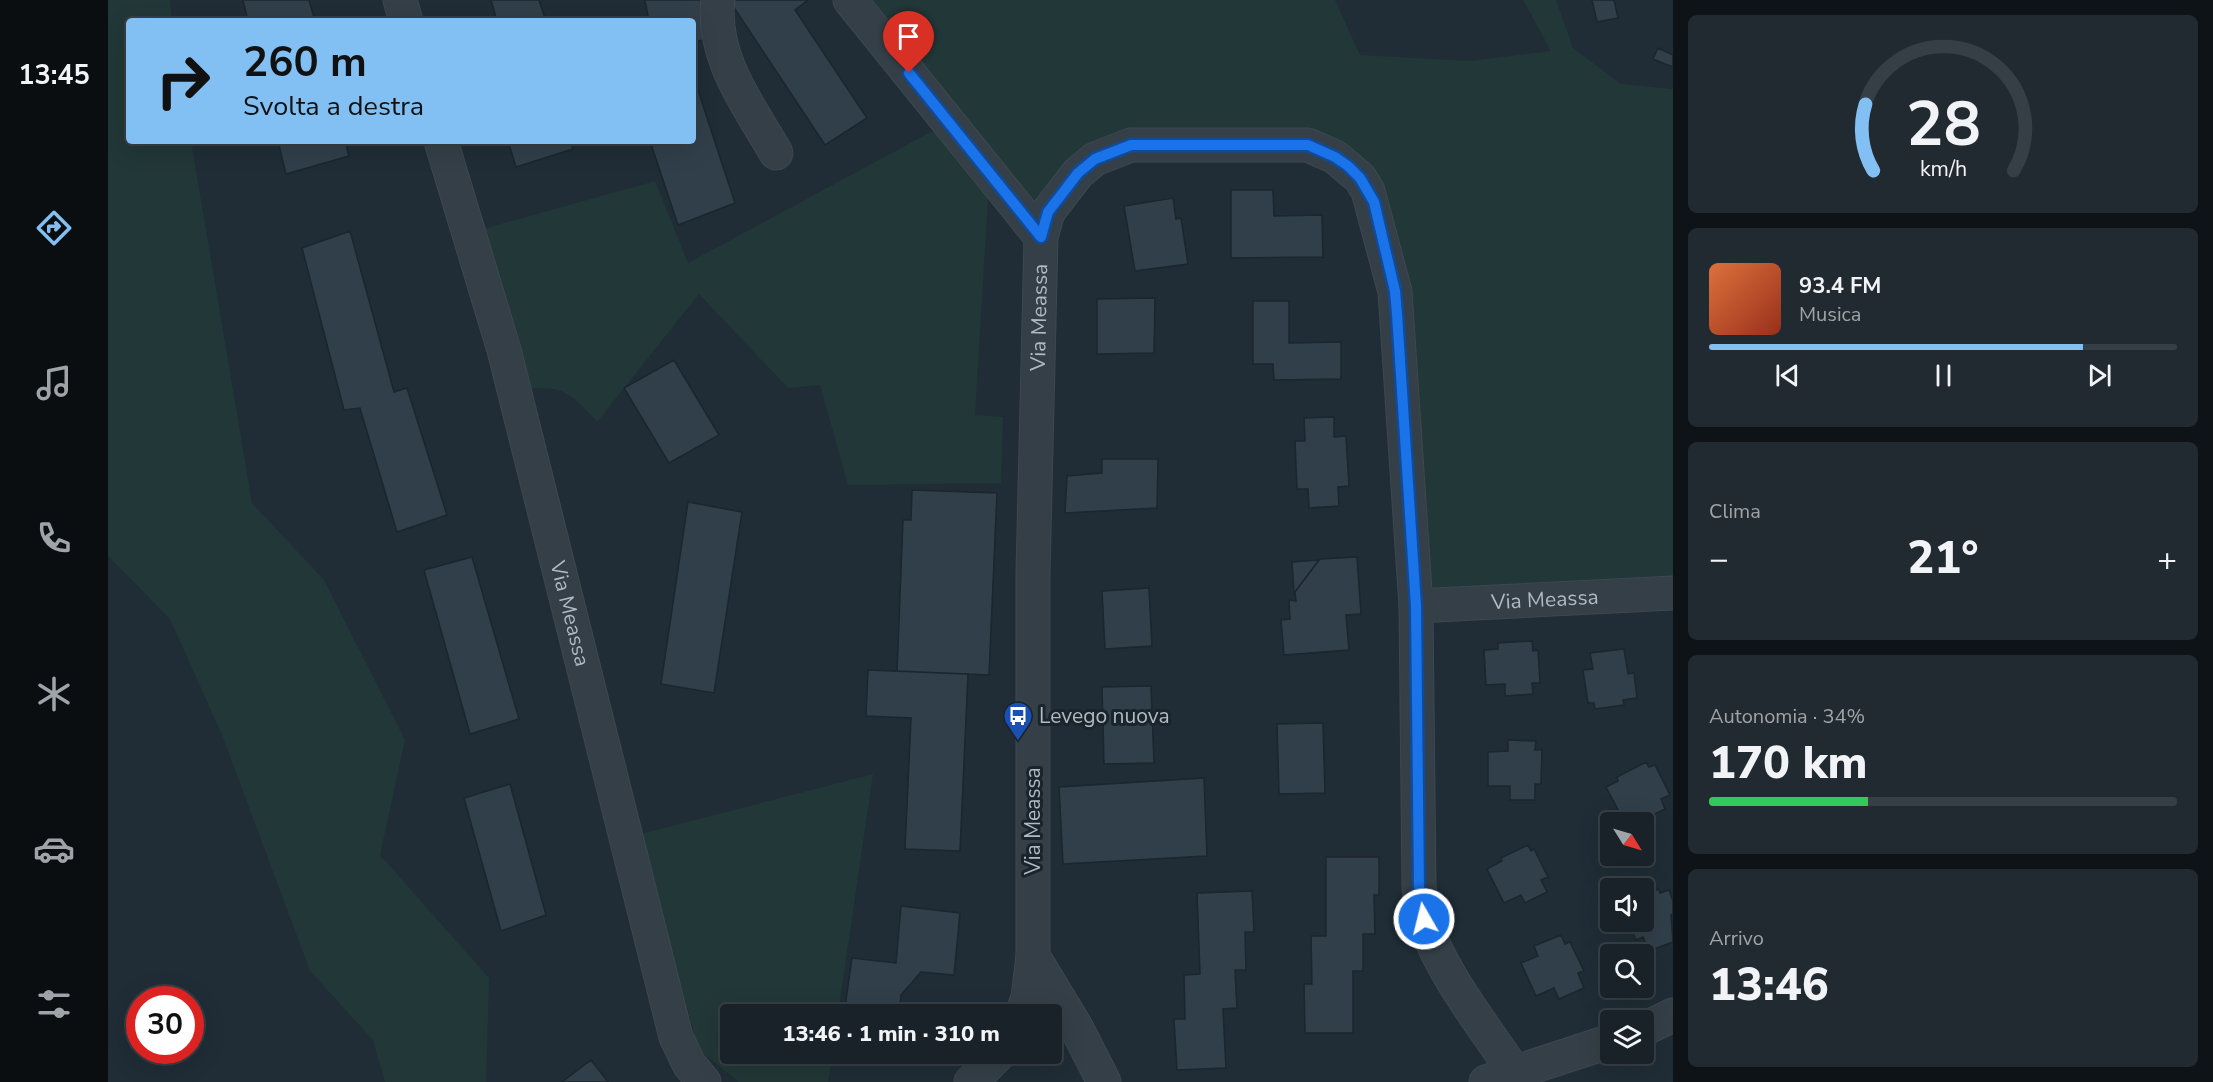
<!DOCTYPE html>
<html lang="it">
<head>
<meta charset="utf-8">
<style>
  body { margin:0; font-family:"Nunito Sans",sans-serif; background:#212a30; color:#f1f3f6; height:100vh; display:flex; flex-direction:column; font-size:22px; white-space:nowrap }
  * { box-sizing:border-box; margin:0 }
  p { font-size:20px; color:#9fa4a8 }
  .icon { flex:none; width:33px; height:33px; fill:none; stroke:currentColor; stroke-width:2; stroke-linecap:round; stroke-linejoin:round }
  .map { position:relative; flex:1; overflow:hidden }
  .panel { display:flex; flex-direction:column; gap:15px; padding:15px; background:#0d1316; width:540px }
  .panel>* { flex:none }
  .guide { position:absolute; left:18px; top:18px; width:570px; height:126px; border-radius:6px; box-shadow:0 6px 24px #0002,0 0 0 2px #363f45; background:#82c0f4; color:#111; overflow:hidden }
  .needle { width:39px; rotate:127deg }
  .fabs { position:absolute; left:1492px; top:812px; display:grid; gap:12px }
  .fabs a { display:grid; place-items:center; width:54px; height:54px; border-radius:6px; background:#182228; box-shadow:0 6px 24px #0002,0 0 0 2px #363f45; font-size:30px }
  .speed { position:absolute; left:18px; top:986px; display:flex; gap:12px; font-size:30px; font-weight:700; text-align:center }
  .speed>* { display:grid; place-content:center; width:78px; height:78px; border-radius:50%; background:#182228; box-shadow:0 6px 24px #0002,0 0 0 2px #363f45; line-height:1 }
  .speed .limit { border:9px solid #d22; background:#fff; color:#111 }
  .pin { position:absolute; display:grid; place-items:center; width:51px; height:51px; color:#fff; margin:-62px -26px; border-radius:50% 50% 50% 0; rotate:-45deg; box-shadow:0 0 6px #0007 }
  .pin .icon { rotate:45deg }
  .me { position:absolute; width:66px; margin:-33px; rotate:352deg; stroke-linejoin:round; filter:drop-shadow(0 0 4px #0008) }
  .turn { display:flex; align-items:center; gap:21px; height:126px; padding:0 18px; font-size:27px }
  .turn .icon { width:78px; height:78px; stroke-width:2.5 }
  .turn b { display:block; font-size:42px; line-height:51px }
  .big { font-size:45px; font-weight:800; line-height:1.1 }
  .panel .widget { flex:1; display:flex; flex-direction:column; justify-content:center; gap:9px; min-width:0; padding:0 21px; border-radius:9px; background:#212a30 }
  .panel .dial { align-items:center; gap:0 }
  .dial svg { height:156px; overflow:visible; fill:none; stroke:#363f45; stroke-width:7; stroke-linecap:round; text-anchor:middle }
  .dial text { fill:#f1f3f6; stroke:none }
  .song { display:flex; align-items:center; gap:18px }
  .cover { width:72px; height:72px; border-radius:9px; background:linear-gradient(135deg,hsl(20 70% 55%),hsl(10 70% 35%)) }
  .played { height:6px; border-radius:3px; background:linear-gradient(90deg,#82c0f4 80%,#363f45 80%) }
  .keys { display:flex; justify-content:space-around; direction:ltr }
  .heat { display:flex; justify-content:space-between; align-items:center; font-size:33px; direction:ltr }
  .charge { height:9px; border-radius:4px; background:linear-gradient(90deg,#34c759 34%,#363f45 0) }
  .trip { position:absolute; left:612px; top:1004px; width:342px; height:60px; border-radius:6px; background:#182228; box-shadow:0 6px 24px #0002,0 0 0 2px #363f45; font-weight:800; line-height:60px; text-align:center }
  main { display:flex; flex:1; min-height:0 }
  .tabs { display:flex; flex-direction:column; width:108px; justify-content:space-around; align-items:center; background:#0a0e10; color:#9fa4a8 }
  .tabs .icon { width:42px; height:42px }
  .tabs .on { color:#82c0f4 }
  .tabs b { font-size:27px; color:#f1f3f6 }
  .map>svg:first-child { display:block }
</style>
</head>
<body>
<main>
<nav class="tabs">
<b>13:45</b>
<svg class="icon on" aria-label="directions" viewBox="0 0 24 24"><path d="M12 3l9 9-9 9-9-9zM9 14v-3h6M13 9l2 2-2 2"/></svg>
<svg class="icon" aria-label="music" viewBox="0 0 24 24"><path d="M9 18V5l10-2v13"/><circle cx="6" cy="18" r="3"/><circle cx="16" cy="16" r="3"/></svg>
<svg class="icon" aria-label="phone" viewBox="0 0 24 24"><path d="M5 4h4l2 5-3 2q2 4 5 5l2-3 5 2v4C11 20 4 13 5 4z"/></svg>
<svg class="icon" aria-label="climate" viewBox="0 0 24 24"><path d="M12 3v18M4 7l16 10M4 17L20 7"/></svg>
<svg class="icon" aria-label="car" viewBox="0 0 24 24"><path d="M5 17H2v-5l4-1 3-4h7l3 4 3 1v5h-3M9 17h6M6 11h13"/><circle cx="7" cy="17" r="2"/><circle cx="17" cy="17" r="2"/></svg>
<svg class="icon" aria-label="filters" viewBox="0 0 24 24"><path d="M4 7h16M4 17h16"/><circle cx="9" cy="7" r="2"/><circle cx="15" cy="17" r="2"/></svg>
</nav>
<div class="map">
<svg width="1565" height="1082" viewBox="0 0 1565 1082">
  <rect width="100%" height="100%" fill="#202d36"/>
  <!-- green -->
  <path fill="#223737" d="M0,0H62L64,21H21V141H83L144,503L216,580L297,740L272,855L381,978L378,1082H277L265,1040L202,971L114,735L62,619L0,556Z
    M736,0H1227L1252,55L1362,61L1443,51L1415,0H1448L1465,48L1513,84L1565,89V593L1308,606L1263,205L1197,154L1024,156L973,183L936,251L880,198L867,415L895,417L893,483L740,485L712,385L680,388L591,294L489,422C463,393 455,384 414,390L371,230L547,181L580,263L830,128Z
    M765,774L730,1014H622V1053H725L720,1082H631L590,1049L533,834Z"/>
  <!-- building -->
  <path fill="#303f4a" stroke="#1b262d" stroke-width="1.5" d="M135,0H201L207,21H140Z
    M383,0H431L438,21H389Z
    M537,0H595L602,39L585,42V21H541Z
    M621,0H700L687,10L759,118L717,145Z
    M1484,0H1506L1510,18L1489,22Z
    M1550,48L1565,55V67L1545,59Z
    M585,75L627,203L570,225L542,141H585Z
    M170,141H237L241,156L178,174Z
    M400,141H462L465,149L408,167Z
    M1123,190H1165L1166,216L1214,215L1215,257L1123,258Z
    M1065,198L1068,219L1073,218L1080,264L1027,271L1016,206Z
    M242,231L286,392L299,388L339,515L289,532L252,408L236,410L194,248Z
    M1047,298L1046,353L989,354V299Z
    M1145,301H1181V343L1233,342V379L1166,380L1165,364H1145Z
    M566,360L611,435L561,463L516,388Z
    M1226,417V437L1238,436L1241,486L1230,487L1231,506L1201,508L1200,489H1189L1187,441H1197L1196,418Z
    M994,459H1050L1049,508L957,513L959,476L994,473Z
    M804,490L889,493L881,675L789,671L795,520H803Z
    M580,502L634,512L606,693L553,684Z
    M364,557L411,719L362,734L316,570Z
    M1249,557L1253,614L1238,615L1241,650L1176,655L1173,620L1182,619L1181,600L1188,601L1187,592L1212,559Z
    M1211,560L1186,593L1184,562Z
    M1041,588L1044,646L997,649L994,591Z
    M1424,641L1425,651L1430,650L1432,683H1424L1425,694L1397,696V684L1378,685L1376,650L1390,649V643Z
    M1516,649L1520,674L1526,673L1529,698L1515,700L1516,705L1487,709L1486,703H1480L1475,670L1485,669L1482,653Z
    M760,670L860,674L852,851L797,849L803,718L758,716Z
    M1043,686L1046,763L996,764L994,687Z
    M1215,723L1217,793L1171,794L1169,724Z
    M1400,740L1428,741L1427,750H1434L1433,784H1427V800H1402V786H1380V752L1400,751Z
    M1538,762L1541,767L1547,765L1562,795L1553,799L1557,809L1535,820L1531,811L1515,819L1498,787L1510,781L1509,777Z
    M1096,778L1099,856L955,864L951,787Z
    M402,784L438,915L393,931L356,798Z
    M1420,845L1423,851L1426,849L1440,877L1433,880L1439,892L1417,903L1413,895L1396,903L1379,869L1394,861L1393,858Z
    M1218,857H1271V895H1266L1267,934H1255V971H1245V1033H1197L1196,984H1204L1203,936H1218Z
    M1551,889L1552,893L1561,890L1565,901V914L1563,915L1565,942L1541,951L1535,937L1528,940L1520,921H1536V895Z
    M1144,891L1146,932H1137L1138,970H1127L1129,1008L1115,1009L1118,1068L1069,1070L1066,1019H1077L1076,975L1092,974L1089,893Z
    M793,906L852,913L846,975L813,972L793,995L791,1014H736L744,958L788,963Z
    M1453,935L1457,944L1462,942L1476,971L1470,973L1476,988L1451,999L1446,988L1428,996L1413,963L1430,956L1426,946Z
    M483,1060L500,1082H454Z"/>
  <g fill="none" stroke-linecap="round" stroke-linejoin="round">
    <!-- minor casing -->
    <g stroke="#3d4851" stroke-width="35">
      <g id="minor">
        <path d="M292,0L298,21"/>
        <path d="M610,0C603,57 641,106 668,153"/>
        <path d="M742,0L933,237"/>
        <path id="s1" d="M333,141L396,350L568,1037L581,1064L596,1082"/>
        <path id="s2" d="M1308,606L1565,593"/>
        <path d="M925,956L968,1027L996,1082"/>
        <path id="s3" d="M914,1014L920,997L925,956V573L933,237L940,212L970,173L987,159L1023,145H1200L1227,157L1252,178L1260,191L1287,292L1308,606L1311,888C1313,898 1313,910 1316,920C1332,972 1376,1026 1406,1072"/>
        <path d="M1536,1029L1565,1015"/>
        <path d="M863,1082L892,1053"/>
        <path d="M1378,1082L1503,1041"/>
      </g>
    </g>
    <!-- minor -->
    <use href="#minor" stroke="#343f47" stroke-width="33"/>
  </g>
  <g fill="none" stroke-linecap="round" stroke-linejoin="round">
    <!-- route casing -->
    <g stroke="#114b97" stroke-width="15">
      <path id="route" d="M801,73L933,237L940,212L970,173L987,159L1023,145H1200L1227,157L1240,166L1252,178L1266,202L1287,291L1289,314L1308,606L1311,888L1316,919"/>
    </g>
    <!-- route -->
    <use href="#route" stroke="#1a73e8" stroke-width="10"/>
  </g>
  <!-- icons -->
  <defs>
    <g id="bus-pin" transform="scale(1.5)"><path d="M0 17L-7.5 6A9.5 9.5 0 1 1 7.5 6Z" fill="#1a4fb4" stroke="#19242b"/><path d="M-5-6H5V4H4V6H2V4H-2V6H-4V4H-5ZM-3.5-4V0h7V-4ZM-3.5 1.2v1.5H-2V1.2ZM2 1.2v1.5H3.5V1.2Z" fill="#fff"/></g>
  </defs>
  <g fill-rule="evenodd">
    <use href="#bus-pin" x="910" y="716"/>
  </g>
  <g text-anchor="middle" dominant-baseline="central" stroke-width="6" stroke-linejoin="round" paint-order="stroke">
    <!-- street labels -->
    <g font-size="21" fill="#aebac4" stroke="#19242b">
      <text stroke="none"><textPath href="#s3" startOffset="698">Via Meassa</textPath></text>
      <text stroke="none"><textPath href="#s2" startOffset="129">Via Meassa</textPath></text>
      <text stroke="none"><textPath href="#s1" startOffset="490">Via Meassa</textPath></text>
      <text transform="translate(925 821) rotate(-90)">Via Meassa</text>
    </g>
    <!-- poi labels -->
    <g font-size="21" fill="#aebac4" stroke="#19242b" text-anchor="start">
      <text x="931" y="716">Levego nuova</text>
    </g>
  </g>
</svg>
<div class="fabs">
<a><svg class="needle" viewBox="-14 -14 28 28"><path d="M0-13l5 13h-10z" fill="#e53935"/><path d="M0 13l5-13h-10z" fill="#9fa4a8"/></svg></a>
<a><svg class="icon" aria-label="sound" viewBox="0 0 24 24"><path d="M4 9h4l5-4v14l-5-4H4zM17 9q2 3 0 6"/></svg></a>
<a><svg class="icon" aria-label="search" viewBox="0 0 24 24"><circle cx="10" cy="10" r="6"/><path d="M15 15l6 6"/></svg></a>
<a><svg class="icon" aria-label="layers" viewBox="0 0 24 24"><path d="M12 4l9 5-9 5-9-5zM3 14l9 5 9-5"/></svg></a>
</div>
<div class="speed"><div class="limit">30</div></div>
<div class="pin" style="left:801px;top:73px;background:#d93025"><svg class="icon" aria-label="arrive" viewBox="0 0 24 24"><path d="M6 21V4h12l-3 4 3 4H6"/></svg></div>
<svg class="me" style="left:1316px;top:919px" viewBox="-20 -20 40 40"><circle r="17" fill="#1a73e8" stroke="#fff" stroke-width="3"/><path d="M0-11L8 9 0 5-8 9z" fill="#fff"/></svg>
<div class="trip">13:46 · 1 min · 310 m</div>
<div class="guide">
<div class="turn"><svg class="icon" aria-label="right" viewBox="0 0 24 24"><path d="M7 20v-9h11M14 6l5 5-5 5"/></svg><div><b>260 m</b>Svolta a destra</div></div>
</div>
</div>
<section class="panel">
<div class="widget dial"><svg viewBox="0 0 100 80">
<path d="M14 69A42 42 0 1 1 86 69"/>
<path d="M14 69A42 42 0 0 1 10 35" stroke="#82c0f4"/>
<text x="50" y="56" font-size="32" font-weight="700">28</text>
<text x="50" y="72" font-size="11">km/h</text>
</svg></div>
<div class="widget">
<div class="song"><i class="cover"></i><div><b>93.4 FM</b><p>Musica</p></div></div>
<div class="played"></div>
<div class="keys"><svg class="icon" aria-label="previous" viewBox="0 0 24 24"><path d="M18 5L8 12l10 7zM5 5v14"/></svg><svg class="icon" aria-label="pause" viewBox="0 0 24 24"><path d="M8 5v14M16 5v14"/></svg><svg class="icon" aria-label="next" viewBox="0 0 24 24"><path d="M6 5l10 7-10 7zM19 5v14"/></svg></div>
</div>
<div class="widget"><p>Clima</p>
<div class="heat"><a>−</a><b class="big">21°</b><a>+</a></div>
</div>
<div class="widget"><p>Autonomia · 34%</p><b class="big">170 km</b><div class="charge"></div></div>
<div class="widget"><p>Arrivo</p><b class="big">13:46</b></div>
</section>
</main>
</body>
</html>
